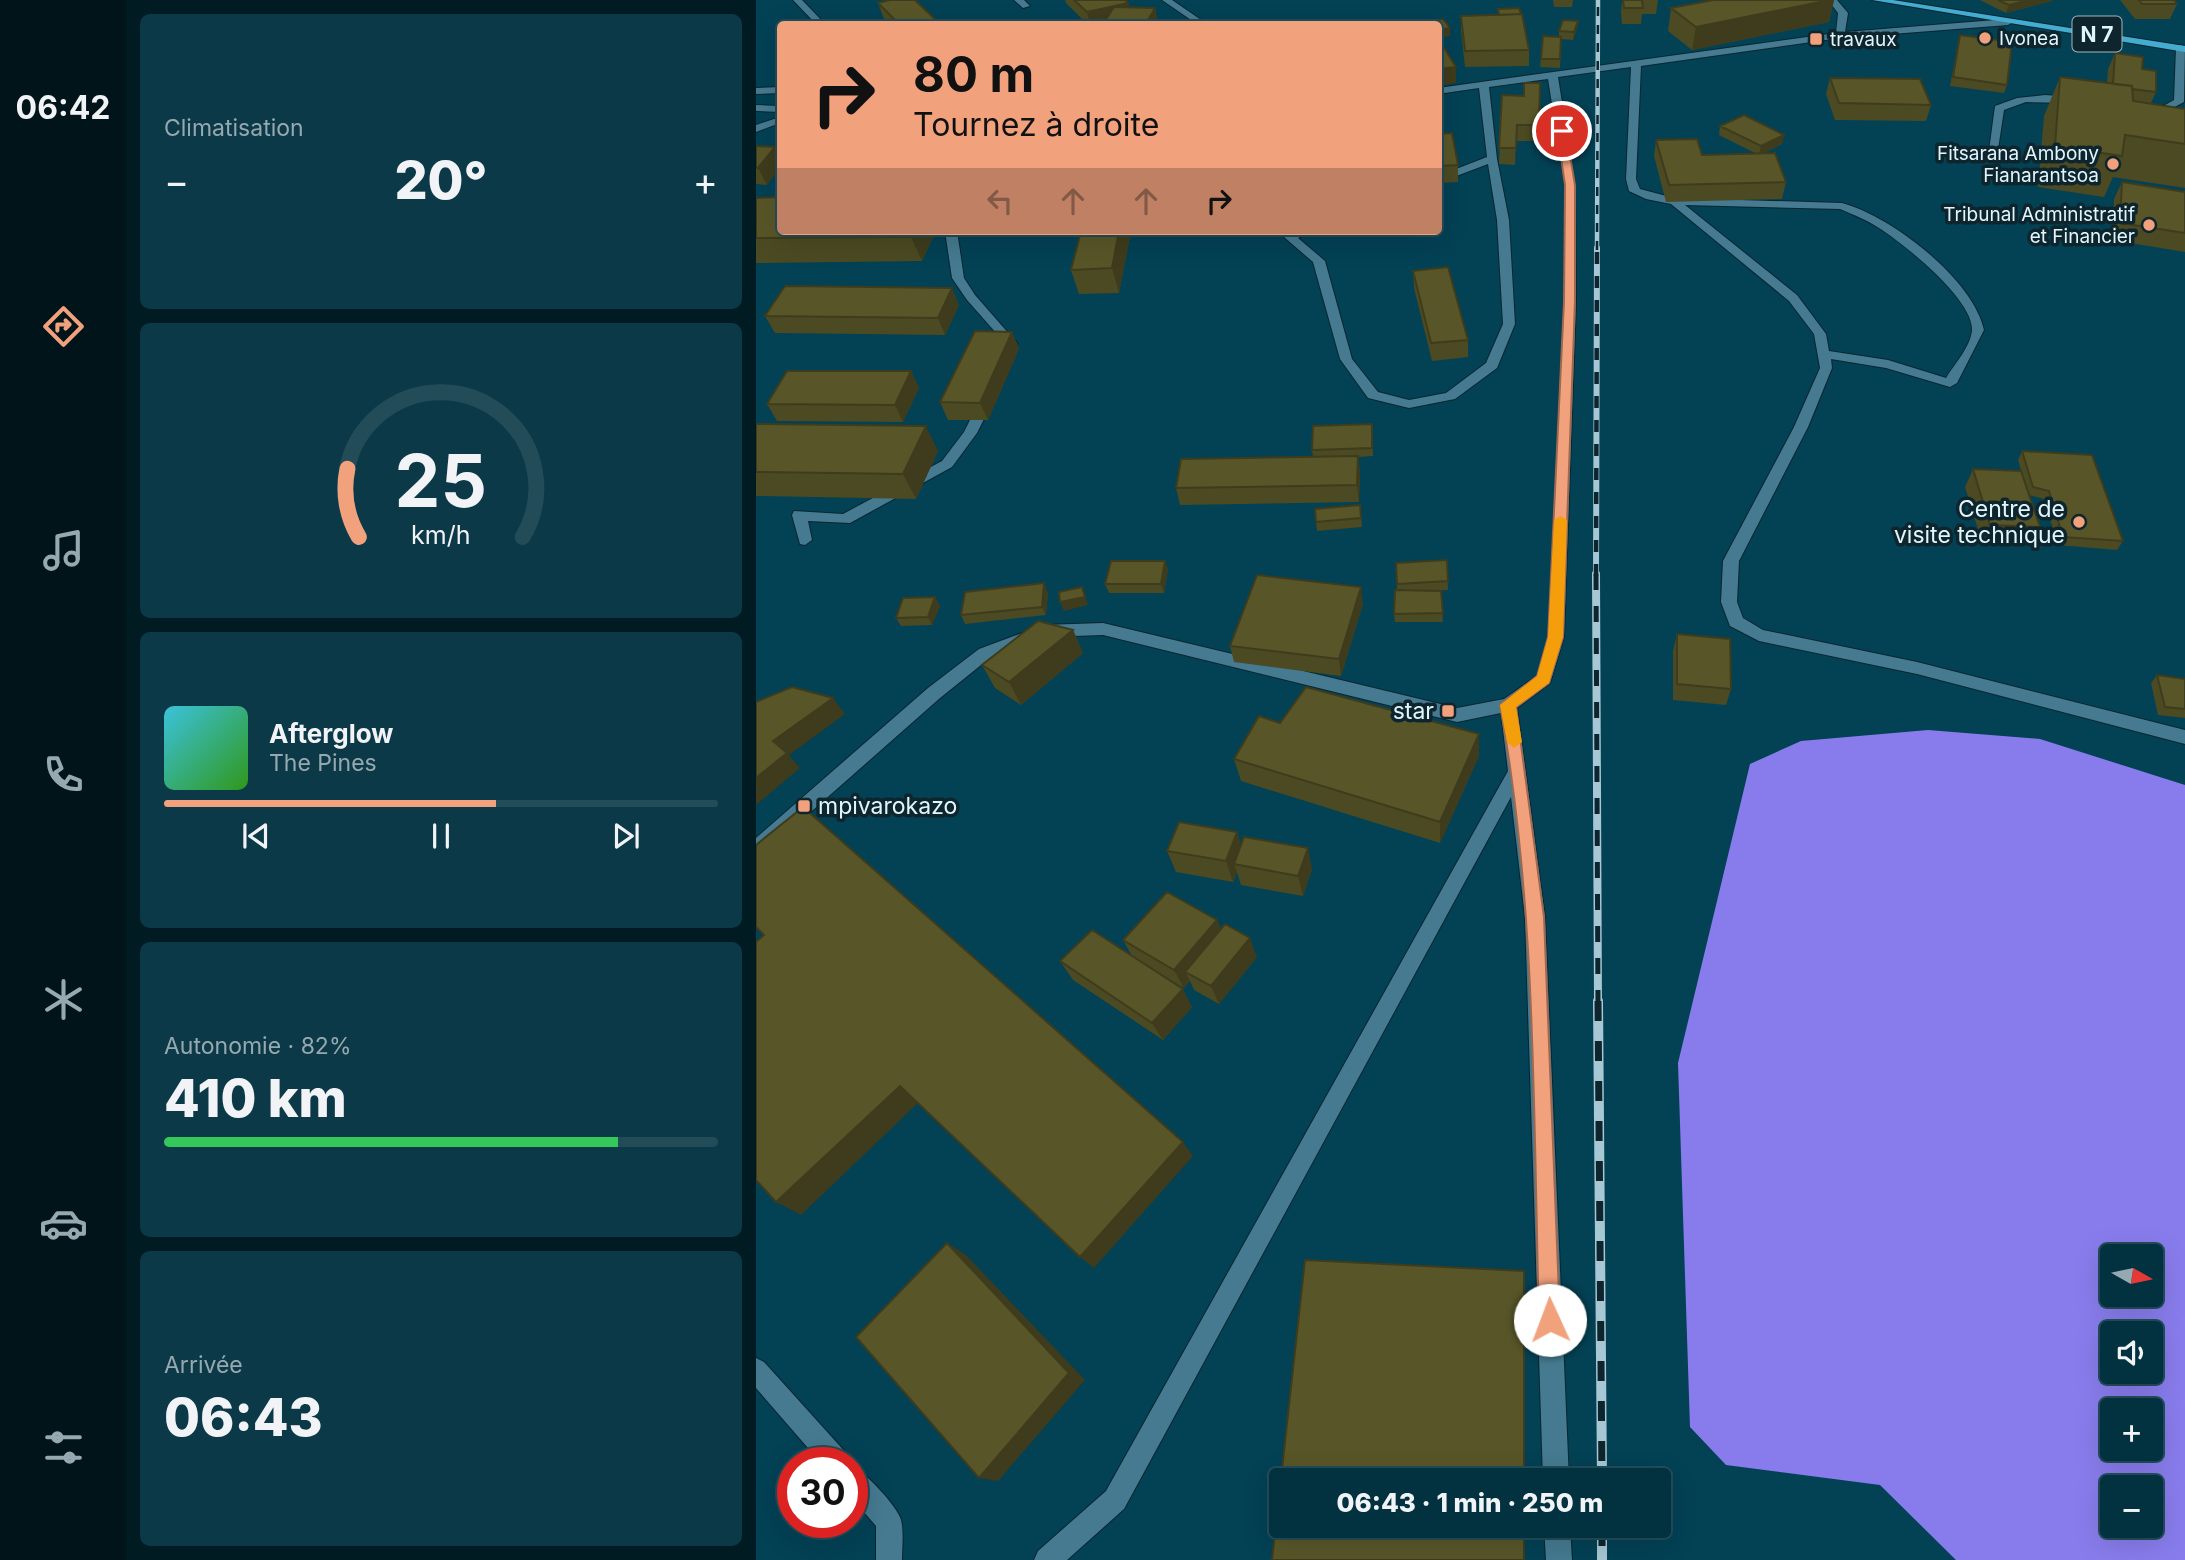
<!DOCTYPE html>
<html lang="fr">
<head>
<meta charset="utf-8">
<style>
  body { margin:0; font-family:Inter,sans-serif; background:#0c3947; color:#f1f3f6; height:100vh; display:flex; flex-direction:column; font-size:26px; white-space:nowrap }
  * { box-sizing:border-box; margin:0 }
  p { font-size:23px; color:#96a9b1 }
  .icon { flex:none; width:38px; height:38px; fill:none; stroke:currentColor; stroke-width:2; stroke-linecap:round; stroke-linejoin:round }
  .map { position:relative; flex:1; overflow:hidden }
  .details { display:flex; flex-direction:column; gap:14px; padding:14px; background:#011b23; width:630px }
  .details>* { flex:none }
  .hud { position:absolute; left:21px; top:21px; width:665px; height:214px; border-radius:7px; box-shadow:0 7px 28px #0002,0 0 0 2px #234c59; background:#f1a17c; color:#111; overflow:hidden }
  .needle { width:46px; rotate:99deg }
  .buttons { position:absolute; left:1344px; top:1244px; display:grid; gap:14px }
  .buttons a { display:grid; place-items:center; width:63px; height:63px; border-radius:7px; background:#023140; box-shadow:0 7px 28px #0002,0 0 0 2px #234c59; font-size:35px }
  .speed { position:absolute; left:21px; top:1447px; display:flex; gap:14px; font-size:35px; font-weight:700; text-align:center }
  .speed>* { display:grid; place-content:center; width:91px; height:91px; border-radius:50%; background:#023140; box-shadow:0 7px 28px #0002,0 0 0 2px #234c59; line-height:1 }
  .speed .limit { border:10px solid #d22; background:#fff; color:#111 }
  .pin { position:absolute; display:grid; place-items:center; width:60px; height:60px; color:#fff; margin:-30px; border:4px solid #fff; border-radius:50%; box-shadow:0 2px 7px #0007 }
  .me { position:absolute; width:77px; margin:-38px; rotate:358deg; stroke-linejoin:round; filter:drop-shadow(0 0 5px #0008) }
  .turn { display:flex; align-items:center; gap:24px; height:147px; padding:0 21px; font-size:32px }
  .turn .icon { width:91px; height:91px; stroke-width:2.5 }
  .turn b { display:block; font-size:49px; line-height:60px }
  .lanes { display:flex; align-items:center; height:66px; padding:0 21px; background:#0003; justify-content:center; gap:35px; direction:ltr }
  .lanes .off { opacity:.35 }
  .big { font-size:52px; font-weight:800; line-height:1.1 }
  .details .card { flex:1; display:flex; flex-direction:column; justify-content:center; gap:10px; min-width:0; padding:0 24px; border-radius:10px; background:#0c3947 }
  .details .dial { align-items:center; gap:0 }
  .dial svg { height:182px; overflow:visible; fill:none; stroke:#234c59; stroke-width:7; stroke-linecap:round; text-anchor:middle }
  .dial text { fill:#f1f3f6; stroke:none }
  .song { display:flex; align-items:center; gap:21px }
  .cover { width:84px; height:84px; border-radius:10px; background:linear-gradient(135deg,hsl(190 70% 55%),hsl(110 70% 35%)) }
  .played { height:7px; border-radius:4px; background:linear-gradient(90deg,#f1a17c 60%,#234c59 60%) }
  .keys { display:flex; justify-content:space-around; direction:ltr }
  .heat { display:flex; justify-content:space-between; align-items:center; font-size:38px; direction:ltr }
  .charge { height:10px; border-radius:5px; background:linear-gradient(90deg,#34c759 82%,#234c59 0) }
  .trip { position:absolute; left:513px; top:1468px; width:402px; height:70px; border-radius:7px; background:#023140; box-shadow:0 7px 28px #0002,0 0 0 2px #234c59; font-weight:800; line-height:70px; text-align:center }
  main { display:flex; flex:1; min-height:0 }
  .dock { display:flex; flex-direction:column; width:126px; justify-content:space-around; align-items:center; background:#01141a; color:#96a9b1 }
  .dock .icon { width:49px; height:49px }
  .dock .active { color:#f1a17c }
  .dock b { font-size:32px; color:#f1f3f6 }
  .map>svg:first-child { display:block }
</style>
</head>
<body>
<main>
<nav class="dock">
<b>06:42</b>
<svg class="icon active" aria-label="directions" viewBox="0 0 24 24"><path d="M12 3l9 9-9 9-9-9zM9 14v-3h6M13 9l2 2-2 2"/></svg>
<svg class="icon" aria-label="music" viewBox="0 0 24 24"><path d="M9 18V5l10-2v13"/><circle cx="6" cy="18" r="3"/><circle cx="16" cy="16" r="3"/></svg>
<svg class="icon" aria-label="phone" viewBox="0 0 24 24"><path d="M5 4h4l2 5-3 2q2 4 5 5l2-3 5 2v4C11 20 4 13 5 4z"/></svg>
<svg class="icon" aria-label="climate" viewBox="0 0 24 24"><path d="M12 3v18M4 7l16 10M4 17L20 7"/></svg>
<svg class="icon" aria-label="car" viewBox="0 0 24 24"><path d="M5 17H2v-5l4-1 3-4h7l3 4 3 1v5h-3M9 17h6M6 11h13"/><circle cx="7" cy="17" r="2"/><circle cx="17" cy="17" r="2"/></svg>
<svg class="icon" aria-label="filters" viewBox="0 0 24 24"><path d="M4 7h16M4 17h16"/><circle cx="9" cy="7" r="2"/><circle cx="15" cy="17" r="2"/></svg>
</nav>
<section class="details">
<div class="card"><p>Climatisation</p>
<div class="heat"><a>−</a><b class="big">20°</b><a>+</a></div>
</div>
<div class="card dial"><svg viewBox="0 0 100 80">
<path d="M14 69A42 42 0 1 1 86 69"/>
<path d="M14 69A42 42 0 0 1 9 39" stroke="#f1a17c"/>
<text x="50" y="56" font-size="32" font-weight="700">25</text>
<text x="50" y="72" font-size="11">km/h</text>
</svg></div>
<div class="card">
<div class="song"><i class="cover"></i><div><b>Afterglow</b><p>The Pines</p></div></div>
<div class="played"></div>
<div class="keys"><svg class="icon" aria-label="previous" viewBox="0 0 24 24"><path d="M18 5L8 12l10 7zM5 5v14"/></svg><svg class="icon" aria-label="pause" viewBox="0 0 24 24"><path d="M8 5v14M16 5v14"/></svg><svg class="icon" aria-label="next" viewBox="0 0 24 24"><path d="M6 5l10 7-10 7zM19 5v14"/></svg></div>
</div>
<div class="card"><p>Autonomie · 82%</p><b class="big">410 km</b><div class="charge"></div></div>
<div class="card"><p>Arrivée</p><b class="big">06:43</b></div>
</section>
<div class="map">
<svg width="1429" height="1560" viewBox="0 0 1429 1560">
  <rect width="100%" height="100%" fill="#034155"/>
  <!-- water -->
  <path fill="#887cec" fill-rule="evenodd" d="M1172,730L1284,739L1429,785V1560H1200L1124,1485L970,1465L934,1427L922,1063L994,764L1045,741ZM1356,1256H1395V1295H1356ZM1356,1334H1395V1372H1356ZM1356,1410H1395V1449H1356ZM1356,1488H1395V1526H1356Z"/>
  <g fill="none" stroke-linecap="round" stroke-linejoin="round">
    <!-- minor casing -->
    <g stroke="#092630" stroke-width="2">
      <path id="minor" d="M37,0H46L69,24H60Z
        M258,0H268L274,6L267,8Z
        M406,0H416L451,24H441Z
        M1072,0H1081L1092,13L1089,32L1252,19L1257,22L1252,25L1084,38L885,66L880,179L884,189L918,198L1086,203C1135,216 1217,279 1228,330L1201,383L1194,387L1130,368L1075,359L1076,368L1052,427L983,561L981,602L987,618L1007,630L1161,662L1429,730V744L1161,674L1003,641L974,626L965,602L967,561L1038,427L1064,368L1058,334L1033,301L915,204L890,199L873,191L870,179L875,67L802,77L819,185L820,301L808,637L794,683L761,708L789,917L813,1480H787L769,917L755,797L368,1509L311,1560H278L282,1551L350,1491L752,771L745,713L701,722L347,635L288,637L235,657L184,698L6,855L0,857V838L172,688L223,649L287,625L347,623L701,708L748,699L781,676L792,637L808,301L809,185L792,79L733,87L741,159L753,220L759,324L741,368L699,399L653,408L612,398L584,359L557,262L528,237L539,231H556L542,238L569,261L596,359L622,392L653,400L690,393L730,363L747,324L741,220L732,164L682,183V176L731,157L723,88L682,94V88L1080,33L1082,13ZM929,205L1084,209C1098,215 1111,220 1123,228C1148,244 1217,299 1216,330C1215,346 1198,365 1190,378L1132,360L1073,351L1070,334L1041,295Z
        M1425,45L1429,47L1428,102L1411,111L1387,109V105H1409L1418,100L1420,48Z
        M24,87V93L0,94V88Z
        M1289,95L1318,97L1323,100L1318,103L1270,102L1248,110L1241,156L1232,158L1239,106L1261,98Z
        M0,105L24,106V112L0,111Z
        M24,117V123L0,132V125Z
        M189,231H201L208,278L219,295L261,343L257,353H247L246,350L249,343L211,300L196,278Z
        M231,395L238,399L221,433L196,467L94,523L52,521L56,540L49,545L44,544L36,515L38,511L87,514L186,461L208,432L226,396Z
        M0,1358L8,1362L91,1454L95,1463H65L0,1388Z
        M96,1466C109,1472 142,1507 145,1520C148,1532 146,1548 146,1560H120V1526L96,1498Z
        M788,1526H814L816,1560H790Z"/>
    </g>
    <!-- major casing -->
    <g stroke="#092630" stroke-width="2">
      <path id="major" d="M1116,0H1137L1429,46V52Z"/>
    </g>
    <!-- minor -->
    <use href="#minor" fill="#457a90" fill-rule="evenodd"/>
    <!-- major -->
    <use href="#major" fill="#44acd1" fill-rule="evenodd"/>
    <!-- rail-far3 casing -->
    <g stroke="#a6c7d3" stroke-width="4.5">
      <path id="rail-far3" d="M841,250L842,0"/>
    </g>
    <!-- rail-far2 casing -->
    <g stroke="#a6c7d3" stroke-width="6">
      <path id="rail-far2" d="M840,576L841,248"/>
    </g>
    <!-- rail-far1 casing -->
    <g stroke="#a6c7d3" stroke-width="8">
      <path id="rail-far1" d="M840,574L842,1003"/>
    </g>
    <!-- rail casing -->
    <g stroke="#a6c7d3" stroke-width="10">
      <path id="rail" d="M842,1001L846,1480
        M846,1526V1560"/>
    </g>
    <!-- rail-far3 -->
    <use href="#rail-far3" stroke="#0f252e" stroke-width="2.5" stroke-dasharray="9" stroke-linecap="butt"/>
    <!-- rail-far2 -->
    <use href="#rail-far2" stroke="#0f252e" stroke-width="4.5" stroke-dasharray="12" stroke-linecap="butt"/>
    <!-- rail-far1 -->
    <use href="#rail-far1" stroke="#0f252e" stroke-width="5" stroke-dasharray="16" stroke-linecap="butt"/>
    <!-- rail -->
    <use href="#rail" stroke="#0f252e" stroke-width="7" stroke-dasharray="20" stroke-linecap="butt"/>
  </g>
  <!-- wall -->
  <path fill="#4c4a22" d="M309,0H369L372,3L373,7L399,8L402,24H331L310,3Z
    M797,0H817L816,7H798Z
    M866,0H902L900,14H886L885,24H866L865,12Z
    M957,0H1078L1073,22L936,50L912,31L915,8Z
    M1224,0H1296V1L1250,13Z
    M1364,0H1418L1421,4L1414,19H1379Z
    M122,3L184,24H133L128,19Z
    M742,9L773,50V66L709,67L705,31V16L742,15Z
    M822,21L821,29L817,40L805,39L804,68L784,67L787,36L803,37V31Z
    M1204,35L1251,85L1248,93L1194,86L1202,43Z
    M1359,53L1386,69L1400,92L1395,103L1429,109V188L1357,177L1348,197L1282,187L1288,116L1304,77L1351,83L1352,69Z
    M1074,78L1175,105L1170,121L1079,120L1070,94Z
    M746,95L783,125V141H760L759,165L743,164Z
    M964,126L1028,135L1026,144L1006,154L1030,182L1026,199L910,202L898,156L900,140L946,155L1001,154L963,135Z
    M682,134L702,165V182L682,183Z
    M0,146L24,158V167L11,185L0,184Z
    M1366,182L1429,192V252L1356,240L1358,199Z
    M0,198L180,231L166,261L0,263Z
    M325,231H375L363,293L323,294L315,270Z
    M657,271L712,340V357L676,361L658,288Z
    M203,305L189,335L19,333L9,316Z
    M256,332L263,349L232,420H192L184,402Z
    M155,371L163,388L147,422L21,421L11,404Z
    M0,424L182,451L160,499L0,496Z
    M616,424L617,456L602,457L604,473L603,502L424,505L420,488L557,457L556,450Z
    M1266,451L1367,541L1361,550L1302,545L1288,499L1273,495L1284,527L1274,544L1226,542L1209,487L1217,469L1267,477L1262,460Z
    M604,505L606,527L561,531L560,522Z
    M691,560L692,590L676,591H685L687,622H639L638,614L641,590L640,563Z
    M412,569L408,593H353L349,584Z
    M292,592L290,615L209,624L205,615Z
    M179,597L184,606L176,625L145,626L140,618Z
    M607,604L585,676L478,662L474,646Z
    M317,630L327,653L265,705L239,688L226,665Z
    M921,634L975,689L970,705L917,700V651Z
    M1401,675L1429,679V718L1402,715L1395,683Z
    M524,723L723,756L684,843L485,781L478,759Z
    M481,832L485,845L556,869L547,896L485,885L481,872L477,882L420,872L411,851Z
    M461,920L465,929L501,957L463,1004L438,990L434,981L428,988L411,978L436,1007L407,1040L317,980L304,961L376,956L367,940Z"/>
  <!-- shaded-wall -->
  <path fill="#3e3c1c" d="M1074,0H1078L1073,22L936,50L940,27Z
    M1273,0H1296V1L1250,13L1253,5Z
    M372,3L376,18L349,24H334L331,12Z
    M399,8L402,24H390Z
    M822,21L821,29L817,40L818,32Z
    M694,28V36L682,38V30Z
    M700,67V83L682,86V69Z
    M1028,135L1026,144L1003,155L1005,146Z
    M19,147L24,158V167L11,185L2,168Z
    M158,231H180L166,261L155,237Z
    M363,231H375L363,293L356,268Z
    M196,288L203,305L189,335L182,318Z
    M256,332L263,349L232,420L224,403Z
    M155,371L163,388L147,422L139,405Z
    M170,426L182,451L160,499L147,474Z
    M602,456L604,473L603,502L601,485Z
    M409,561L412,569L408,593L405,584Z
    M288,583L292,592L290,615L286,607Z
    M326,587L332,605L308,611L304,602Z
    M605,587L607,604L585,676L583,659Z
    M179,597L184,606L176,625L172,617Z
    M317,630L327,653L265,705L253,682Z
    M77,698L89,714L33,755L44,768L0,805V778L17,741Z
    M723,734V756L684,843V822Z
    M481,832L488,854L478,864L481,872L477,882L470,861Z
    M552,848L556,869L547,896L542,876Z
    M461,920L469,939L429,972L434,981L428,988L418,970Z
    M494,938L501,957L463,1004L455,986Z
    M427,989L436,1007L407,1040L396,1023Z
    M144,1086L163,1102L45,1215L20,1202Z
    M427,1142L437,1156L338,1268L324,1257Z
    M191,1243L210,1255L329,1380L242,1481L223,1478Z"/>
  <!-- building -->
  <path fill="#585628" stroke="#3e3c1c" stroke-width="2" d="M134,0H159L184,24H143L122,3Z
    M318,0H369L372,3L331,12Z
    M867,0H886L887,8H868Z
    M957,0H1074L940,27L915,8Z
    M1242,0H1273L1253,5Z
    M1383,0H1418L1421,4H1386Z
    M358,7L399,8L390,24H347Z
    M763,8L765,14L743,15L742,9Z
    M766,14L773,50L709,51L705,16Z
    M687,19L694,28L682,30V24H651Z
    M807,20L822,21L818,32L803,31Z
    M1204,35L1256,42L1251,85L1197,77Z
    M787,36L805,37L804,59H785Z
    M682,38L700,67L682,69Z
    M1359,53L1387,57L1386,69L1400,71V92L1376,89V86L1357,84Z
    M1304,77L1376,86L1377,101L1429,109V144L1369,135L1366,156L1299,146Z
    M1074,78L1164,79L1175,105L1083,103Z
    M768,83H784L783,125H761L760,148H743L746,95L768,96Z
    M988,115L1028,135L1005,146L964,126Z
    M696,133L702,165L682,166V134Z
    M941,139L946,155L1019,153L1030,182L913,185L900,140Z
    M0,146L19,147L2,168H0Z
    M1366,182L1429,192V233L1364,223Z
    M24,197V231H158L155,237L0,238V198Z
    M325,231H363L356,268L315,270Z
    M692,267L712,340L675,343L657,271Z
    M29,286L196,288L182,318L9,316Z
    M219,331L256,332L224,403L184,402Z
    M31,371H155L139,405L11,404Z
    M0,424L170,426L147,474L0,472Z
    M616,424V448L556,450L557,426Z
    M1266,451L1336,455L1367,541L1307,537L1293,491L1277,487Z
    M602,456L601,485L420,488L425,459Z
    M1217,469L1265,471L1284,527L1234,525Z
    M604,505L605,518L560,522L559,509Z
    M691,560L692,581L641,584L640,563Z
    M355,561H409L405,584H349Z
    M501,575L605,587L583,659L474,646Z
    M288,583L286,607L205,615L209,592Z
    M326,587L329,597L304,602L303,592Z
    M639,590L685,591L687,613L638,614Z
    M179,597L172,617L140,618L147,598Z
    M282,621L317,630L253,682L226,665Z
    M921,634L974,639L975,689L921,684Z
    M1401,675L1429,679V709L1409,707Z
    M36,687L77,698L17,741L31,753L0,778V702Z
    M550,687L723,734L684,822L478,759L503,716L524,723Z
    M47,807L427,1142L324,1257L144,1086L20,1202L0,1180V942L8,935L0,927V845Z
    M423,822L481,832L470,861L411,851Z
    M488,837L552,848L542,876L478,864Z
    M411,892L461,920L418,970L367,940Z
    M469,924L494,938L455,986L429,972Z
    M336,930L427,989L396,1023L304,961Z
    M191,1243L313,1373L223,1478L100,1337Z
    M549,1260L768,1271V1480H525V1526H768V1560H516Z"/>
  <!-- route -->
  <path fill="#f1a17c" stroke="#9d6951" stroke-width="2" d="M806,128L810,131L819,185V301L807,637L793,683L760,707L788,917L804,1320L801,1327L794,1330L786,1327L783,1320C777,1115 781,907 744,705L781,676L792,637L808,301L809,185L801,131Z"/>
  <!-- slow -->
  <path fill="#f59e0b" d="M805,516L811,520L807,637L793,683L760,707L766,742L758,748L751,742L744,705L781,676L792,637L798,520Z"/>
  <!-- markers -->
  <g fill="#f1a17c" stroke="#0f252e" stroke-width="2.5">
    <circle cx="1229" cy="38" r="7"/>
    <rect x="1053" y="32" width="14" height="14" rx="3.5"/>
    <circle cx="1357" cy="164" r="7"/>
    <circle cx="1393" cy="225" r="7"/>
    <circle cx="1323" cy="522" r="7"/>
    <rect x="685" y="704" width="14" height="14" rx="3.5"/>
    <rect x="41" y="799" width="14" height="14" rx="3.5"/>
  </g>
  <g text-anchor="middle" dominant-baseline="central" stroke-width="7" stroke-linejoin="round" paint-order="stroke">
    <!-- far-poi labels -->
    <g font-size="19" fill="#e0f6ff" stroke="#0f252e" text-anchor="start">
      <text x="1243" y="38">Ivonea</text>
      <text x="1074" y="39">travaux</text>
      <text x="1343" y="153" text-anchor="end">Fitsarana Ambony<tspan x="1343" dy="22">Fianarantsoa</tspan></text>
      <text x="1379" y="214" text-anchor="end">Tribunal Administratif<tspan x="1379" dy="22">et Financier</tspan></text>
    </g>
    <!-- shield labels -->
    <rect fill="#0f252e" stroke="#a1b7c0" stroke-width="2" x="1316.5" y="16.5" width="49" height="35" rx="5"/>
    <g font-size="21" font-weight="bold" fill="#e0f6ff">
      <text x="1341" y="34">N 7</text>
    </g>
    <!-- poi labels -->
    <g font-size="23" fill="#e0f6ff" stroke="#0f252e" text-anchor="end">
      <text x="1309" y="509">Centre de<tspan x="1309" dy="26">visite technique</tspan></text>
      <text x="678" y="711">star</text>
      <text x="62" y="806" text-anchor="start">mpivarokazo</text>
    </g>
  </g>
</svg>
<div class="buttons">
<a><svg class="needle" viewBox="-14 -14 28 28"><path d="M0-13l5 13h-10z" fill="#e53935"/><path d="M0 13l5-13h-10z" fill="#96a9b1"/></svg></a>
<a><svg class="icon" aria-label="sound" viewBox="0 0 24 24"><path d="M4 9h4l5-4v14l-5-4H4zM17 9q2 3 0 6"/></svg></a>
<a>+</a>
<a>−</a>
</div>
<div class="speed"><div class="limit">30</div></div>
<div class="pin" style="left:806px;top:131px;background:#d93025"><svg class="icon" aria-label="arrive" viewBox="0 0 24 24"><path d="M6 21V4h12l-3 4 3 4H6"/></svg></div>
<svg class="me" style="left:794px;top:1320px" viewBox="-20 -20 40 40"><circle r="19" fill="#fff"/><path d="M0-13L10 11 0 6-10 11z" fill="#f1a17c"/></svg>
<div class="trip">06:43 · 1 min · 250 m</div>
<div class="hud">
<div class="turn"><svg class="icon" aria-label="right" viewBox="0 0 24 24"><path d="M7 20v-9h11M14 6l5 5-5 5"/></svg><div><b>80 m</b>Tournez à droite</div></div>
<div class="lanes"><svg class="icon off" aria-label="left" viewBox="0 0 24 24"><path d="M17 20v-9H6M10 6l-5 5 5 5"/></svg><svg class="icon off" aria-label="ahead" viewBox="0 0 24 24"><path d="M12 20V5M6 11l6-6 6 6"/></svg><svg class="icon off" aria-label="ahead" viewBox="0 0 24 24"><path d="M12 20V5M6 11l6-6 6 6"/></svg><svg class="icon" aria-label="right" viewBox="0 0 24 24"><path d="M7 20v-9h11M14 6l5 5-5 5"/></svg></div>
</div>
</div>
</main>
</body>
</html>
